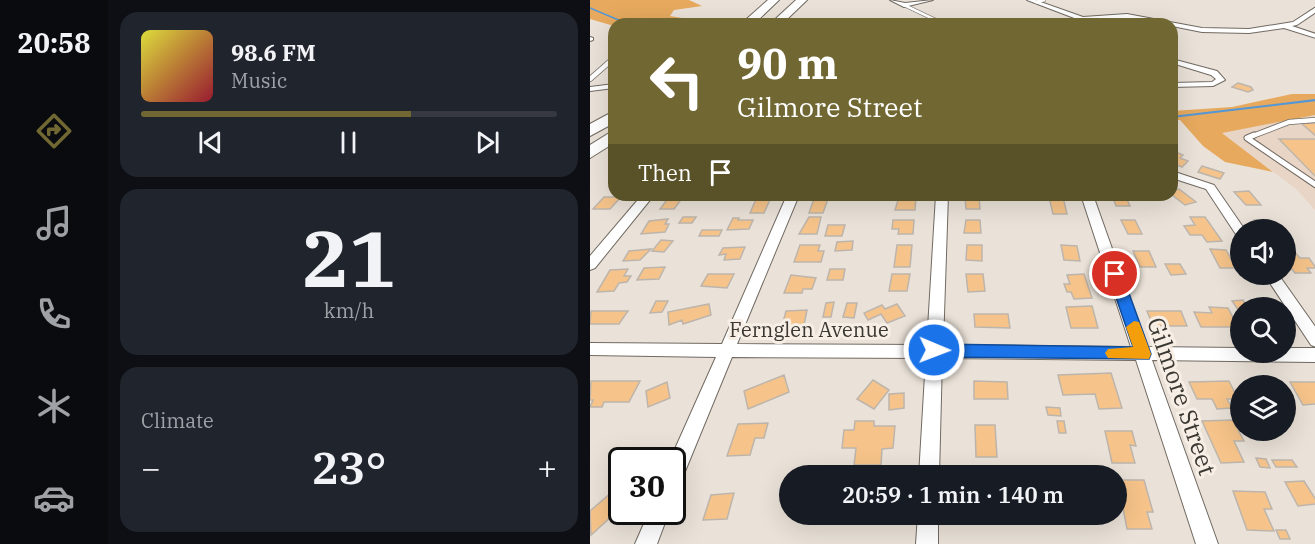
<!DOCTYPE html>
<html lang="en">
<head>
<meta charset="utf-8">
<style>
  body { margin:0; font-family:"IBM Plex Serif",serif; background:#20242c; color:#f1f3f6; height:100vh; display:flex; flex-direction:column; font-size:22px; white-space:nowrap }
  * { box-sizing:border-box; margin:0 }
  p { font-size:20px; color:#9ea1a6 }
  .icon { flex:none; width:33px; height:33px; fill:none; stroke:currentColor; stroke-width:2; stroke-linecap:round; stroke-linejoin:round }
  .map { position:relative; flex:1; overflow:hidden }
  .side { display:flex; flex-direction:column; gap:12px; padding:12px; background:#0d0f14; width:482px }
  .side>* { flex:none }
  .hud { position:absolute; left:18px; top:18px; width:570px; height:183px; border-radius:18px; box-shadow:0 6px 24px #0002; background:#706733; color:#fff; overflow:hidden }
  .controls { position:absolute; left:640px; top:219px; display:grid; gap:12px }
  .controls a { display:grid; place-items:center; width:66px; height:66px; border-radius:50%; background:#171b24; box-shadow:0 6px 24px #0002; font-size:30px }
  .speed { position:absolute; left:18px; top:447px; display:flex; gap:12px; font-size:30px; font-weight:700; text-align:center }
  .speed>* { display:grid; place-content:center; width:78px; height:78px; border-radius:50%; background:#171b24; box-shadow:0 6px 24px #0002; line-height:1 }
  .speed .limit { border:3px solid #111; border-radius:9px; background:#fff; color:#111 }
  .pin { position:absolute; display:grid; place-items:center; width:51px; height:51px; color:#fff; margin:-26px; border:3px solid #fff; border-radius:50%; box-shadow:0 2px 6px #0007 }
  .me { position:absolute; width:66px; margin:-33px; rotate:91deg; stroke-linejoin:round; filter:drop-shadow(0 0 4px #0008) }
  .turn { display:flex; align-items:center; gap:21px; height:126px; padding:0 30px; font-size:27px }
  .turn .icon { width:78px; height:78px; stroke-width:2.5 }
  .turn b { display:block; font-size:42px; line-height:51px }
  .then { display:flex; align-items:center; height:57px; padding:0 30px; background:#0003; gap:12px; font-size:22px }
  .big { font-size:45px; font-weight:600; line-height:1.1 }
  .side .card { flex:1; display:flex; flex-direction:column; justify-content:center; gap:9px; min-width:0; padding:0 21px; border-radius:18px; background:#20242c }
  .side .dial { align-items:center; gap:0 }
  .dial b { font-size:78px; line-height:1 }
  .song { display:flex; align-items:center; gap:18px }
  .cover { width:72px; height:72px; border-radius:9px; background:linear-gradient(135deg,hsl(60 70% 55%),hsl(350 70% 35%)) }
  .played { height:6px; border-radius:3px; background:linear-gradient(90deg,#706733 65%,#363941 65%) }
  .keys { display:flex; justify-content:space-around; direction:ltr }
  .heat { display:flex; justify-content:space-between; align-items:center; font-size:33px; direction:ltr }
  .trip { position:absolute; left:189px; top:465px; width:348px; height:60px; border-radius:30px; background:#171b24; box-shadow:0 6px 24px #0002; font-weight:600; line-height:60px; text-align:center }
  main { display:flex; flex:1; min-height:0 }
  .dock { display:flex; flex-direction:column; width:108px; justify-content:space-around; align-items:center; background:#090b0e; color:#9ea1a6 }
  .dock .icon { width:42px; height:42px }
  .dock .on { color:#706733 }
  .dock b { font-size:27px; color:#f1f3f6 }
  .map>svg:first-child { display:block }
</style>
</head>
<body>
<main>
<nav class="dock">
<b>20:58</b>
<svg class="icon on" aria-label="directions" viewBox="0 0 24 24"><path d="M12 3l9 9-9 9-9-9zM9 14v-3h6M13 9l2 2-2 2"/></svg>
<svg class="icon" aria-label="music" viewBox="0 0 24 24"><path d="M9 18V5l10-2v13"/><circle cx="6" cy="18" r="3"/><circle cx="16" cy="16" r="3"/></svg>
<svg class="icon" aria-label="phone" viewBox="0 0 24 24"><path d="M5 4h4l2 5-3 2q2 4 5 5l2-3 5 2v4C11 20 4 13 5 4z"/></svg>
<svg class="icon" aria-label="climate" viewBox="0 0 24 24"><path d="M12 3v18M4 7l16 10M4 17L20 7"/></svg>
<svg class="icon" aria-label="car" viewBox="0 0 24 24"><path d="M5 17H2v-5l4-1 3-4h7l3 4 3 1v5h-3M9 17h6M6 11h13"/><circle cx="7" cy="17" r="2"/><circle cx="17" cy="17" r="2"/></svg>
</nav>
<section class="side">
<div class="card">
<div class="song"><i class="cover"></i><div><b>98.6 FM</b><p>Music</p></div></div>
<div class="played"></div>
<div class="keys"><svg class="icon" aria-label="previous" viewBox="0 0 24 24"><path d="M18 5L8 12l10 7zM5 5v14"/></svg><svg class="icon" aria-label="pause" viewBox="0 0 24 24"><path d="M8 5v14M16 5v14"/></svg><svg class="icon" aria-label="next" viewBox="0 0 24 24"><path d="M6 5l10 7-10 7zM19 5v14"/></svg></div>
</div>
<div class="card dial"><b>21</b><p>km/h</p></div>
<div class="card"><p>Climate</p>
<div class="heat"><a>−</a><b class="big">23°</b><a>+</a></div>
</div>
</section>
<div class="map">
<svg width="726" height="544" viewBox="0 0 726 544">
  <rect width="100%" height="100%" fill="#eae2d8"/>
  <!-- commercial -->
  <path fill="#e8d5c6" d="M725,115V210L706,189L631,132Z"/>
  <!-- green -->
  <path fill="#e6a95e" d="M0,0H99L112,6L84,10L80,16L127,24L24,26L0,19Z
    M702,94H725V115L632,133L683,172L635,162L613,146L590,120H582V111L642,107Z"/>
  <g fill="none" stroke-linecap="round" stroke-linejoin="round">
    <!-- stream-far1 -->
    <path stroke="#5397d6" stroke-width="1.5" d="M0,8L38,24"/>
    <!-- stream -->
    <path stroke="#5397d6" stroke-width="2" d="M582,117L726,100"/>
  </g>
  <!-- building -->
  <path fill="#f6c48a" stroke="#bdb5ac" stroke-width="1.5" d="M648,83L661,87L663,90L658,92L642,87Z
    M711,123H726V136Z
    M689,139H726V177Z
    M583,151L593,155L590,158L598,161L592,167L582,163Z
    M612,166L634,173L630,179L608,172Z
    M589,189L606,202L595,205L582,195V191Z
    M659,191L671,205H656L644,192Z
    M168,195H182L174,213H160Z
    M522,195H535L540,206H526Z
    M225,196H239L233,213H219Z
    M14,197H31L20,209H3Z
    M79,197H93L84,209H70Z
    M309,197H326L325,210H305Z
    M375,197H389L390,209H376Z
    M459,197H473L477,214H463Z
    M93,217H106L102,223H89Z
    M219,217H231L227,234H209Z
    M600,217H615L632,241L617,242L612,235H600L594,226L605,225Z
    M143,218H149L148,220H163L159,229L137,230Z
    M78,219L75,224H79L75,232L51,234L59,221Z
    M303,220H324L323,234H308L309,229H302Z
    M376,220H390L391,233H374Z
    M531,220H545L552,234H538Z
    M664,220H680L688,230H672Z
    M238,225H255L252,236H235Z
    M112,230H132L129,236H109Z
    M71,240L83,241L74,252L62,251Z
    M263,241L262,250L245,251L247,242Z
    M210,245H230L228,251H234L231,262H204Z
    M307,245H322L320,267H304Z
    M377,245H392V261L376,260Z
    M471,245L487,246L490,261L474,260Z
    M155,247L150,259L134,260L136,254L129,255L133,248Z
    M61,249L50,260L33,261L39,251Z
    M620,249L636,250L646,268H630Z
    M696,250H703L710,258H719L726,268H717L721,273H705L696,262Z
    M543,251H559L566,267H550Z
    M575,264H590L596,274L581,275Z
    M75,267L69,279L47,280L54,268Z
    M38,269L34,276H41L37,282L29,283L24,291L7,292L20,270Z
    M240,269H255L253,280H237Z
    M118,274H144L137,288L111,286Z
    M302,274H320L317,291H299Z
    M376,274H393L395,291L378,292Z
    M494,274L502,298L484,299L481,292H477L474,284H480L477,275Z
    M201,275L226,278L222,289H213L212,293H194Z
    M653,300L657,306L672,308H651V314L642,301Z
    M66,301H78L72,312L60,313Z
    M244,302L241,317H233L236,303Z
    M257,303H267L264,318L253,317Z
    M119,304L121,315L93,324L92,320L79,325L78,312Z
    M307,304L315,316L297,323L291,314L278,320L274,313L292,305L295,309Z
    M502,306L508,328H481L476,307Z
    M619,307L638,308L648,327H611L604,312L622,313Z
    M217,310L214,325L192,326L196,311Z
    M1,311H38L29,324H0Z
    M557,311H591L597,326H563Z
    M384,314H418L420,328L385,327Z
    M521,373L532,408L509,409L505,394L473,395L468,375Z
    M194,375L199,392L158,409L154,391Z
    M283,380L299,390L284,409L267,399Z
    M1,381H50L39,402H14L12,407H0L3,400H0Z
    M384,381L417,382L418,399H384Z
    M639,381L648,399H637L642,408L627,409L622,399H607L599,382Z
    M77,382L80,398L58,407L56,391Z
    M700,382H726V404L713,405Z
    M314,393V408L299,410V394Z
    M456,407L470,408L471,416L458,415Z
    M643,420L654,441H644L654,462L631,463L612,421Z
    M265,421H284V426H305L303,448L292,449L291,465H264L266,448H252L254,430H264Z
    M467,421H474L476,433H469Z
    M178,423L174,438H165L160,455L137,456L148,424Z
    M385,425H405L407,457H386Z
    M515,431H542L546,446L540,445L545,463H522Z
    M666,458L676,459L680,468L670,467Z
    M682,460H702L707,467H686Z
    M526,480H554L563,512H557L562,529H537L533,508H526Z
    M714,481L726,500V504L708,506L695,482Z
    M30,485L32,507L1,535L0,511Z
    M643,491L675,492L682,509H674L684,531L657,530Z
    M144,493L137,519L113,520L121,495Z
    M262,514H298V518L261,519Z
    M380,514H424L425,523H381Z
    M686,530H696L700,539H690Z"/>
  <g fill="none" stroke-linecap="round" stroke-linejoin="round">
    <!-- lane-far2 casing -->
    <g stroke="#716a62" stroke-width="4">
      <path id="lane-far2" d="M446,2L454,0
        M314,5L354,24
        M22,60L24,58"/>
    </g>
    <!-- lane-far1 casing -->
    <g stroke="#716a62" stroke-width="6">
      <path id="lane-far1" d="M0,79L24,58
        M660,137L699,122L726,120"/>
    </g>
    <!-- lane casing -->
    <g stroke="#716a62" stroke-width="7">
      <path id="lane" d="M664,135L657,138L726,185"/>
    </g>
    <!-- street casing -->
    <g stroke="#716a62" stroke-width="2">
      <path id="street" d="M300,0L315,3L343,0L314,7Z
        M437,0H445L493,17L537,14L612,28L659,29L703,22L726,7V12L707,25L702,26L726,34V38L694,28L659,33L612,32L582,26V24L537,18L501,20L503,22L500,24Z
        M0,37L3,38V40L0,41Z
        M582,59L627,71L635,80L623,86L582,87V83L622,82L626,79L621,75L582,63Z
        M24,84V88L0,91V87Z
        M582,171L624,185L655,230H651V237L647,236L616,189L582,178Z
        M52,195H64L5,268L0,270V256Z
        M197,195H209L147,344L337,345L346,195H358L353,345L541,347L491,195H503L557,347L651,348V352H696V348H726V362L562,360L628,544H606L546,360L352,358L349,476H329L336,358L142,357L89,486L82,489V460H80L126,357L0,355V343L132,344Z
        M674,274H688L726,328V347L721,345Z
        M59,512H79L67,544H45Z
        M328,514H348V544H326Z"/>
    </g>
    <!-- highway casing -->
    <g stroke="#716a62" stroke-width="2">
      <path id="highway" d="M178,0H189L164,24H151Z
        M206,0H217L192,24H180Z
        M24,111V123L0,136V124Z
        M24,130V143L0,158V145Z"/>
    </g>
    <!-- lane-far2 -->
    <use href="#lane-far2" stroke="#fff" stroke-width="3"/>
    <!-- lane-far1 -->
    <use href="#lane-far1" stroke="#fff" stroke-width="4.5"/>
    <!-- lane -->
    <use href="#lane" stroke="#fff" stroke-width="5"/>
    <!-- street -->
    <use href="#street" fill="#fff" fill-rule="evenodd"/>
    <!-- highway -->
    <use href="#highway" fill="#fff" fill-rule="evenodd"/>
  </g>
  <!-- route -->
  <path fill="#1a73e8" stroke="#114b97" stroke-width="1.5" d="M525,270L532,274L561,354L559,359L344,357L338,355L336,350L338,346L344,344L543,347L518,274Z"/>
  <!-- slow -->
  <path fill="#f59e0b" d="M544,321L549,322L561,354L559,359L518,358L515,353L518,349L543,347L536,327Z"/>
  <g text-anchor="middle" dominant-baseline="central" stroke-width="6" stroke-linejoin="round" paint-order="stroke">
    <!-- street labels -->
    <g font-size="20" fill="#3b3834" stroke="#f7efe5">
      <text x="219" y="329">Fernglen Avenue</text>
    </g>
    <!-- near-street labels -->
    <g font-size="24" fill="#3b3834" stroke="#f7efe5">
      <text transform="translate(592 396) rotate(71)">Gilmore Street</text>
    </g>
  </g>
</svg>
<div class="controls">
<a><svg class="icon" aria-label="sound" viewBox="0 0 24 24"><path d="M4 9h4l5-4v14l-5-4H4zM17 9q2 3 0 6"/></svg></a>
<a><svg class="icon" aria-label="search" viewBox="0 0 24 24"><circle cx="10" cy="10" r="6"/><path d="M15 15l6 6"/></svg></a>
<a><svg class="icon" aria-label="layers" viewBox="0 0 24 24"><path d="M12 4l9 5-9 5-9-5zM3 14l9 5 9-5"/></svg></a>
</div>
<div class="speed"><div class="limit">30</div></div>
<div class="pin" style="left:525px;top:274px;background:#d93025"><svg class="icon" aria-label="arrive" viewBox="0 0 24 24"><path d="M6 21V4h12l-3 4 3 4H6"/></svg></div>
<svg class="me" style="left:344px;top:350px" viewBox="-20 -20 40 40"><circle r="17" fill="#1a73e8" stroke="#fff" stroke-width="3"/><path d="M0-11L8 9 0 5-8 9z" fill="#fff"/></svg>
<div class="trip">20:59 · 1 min · 140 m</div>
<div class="hud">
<div class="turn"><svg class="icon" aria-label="left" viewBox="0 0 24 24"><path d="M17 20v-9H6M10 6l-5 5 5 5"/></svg><div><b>90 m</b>Gilmore Street</div></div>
<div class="then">Then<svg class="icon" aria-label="arrive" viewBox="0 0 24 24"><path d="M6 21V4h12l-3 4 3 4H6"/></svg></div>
</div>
</div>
</main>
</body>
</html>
